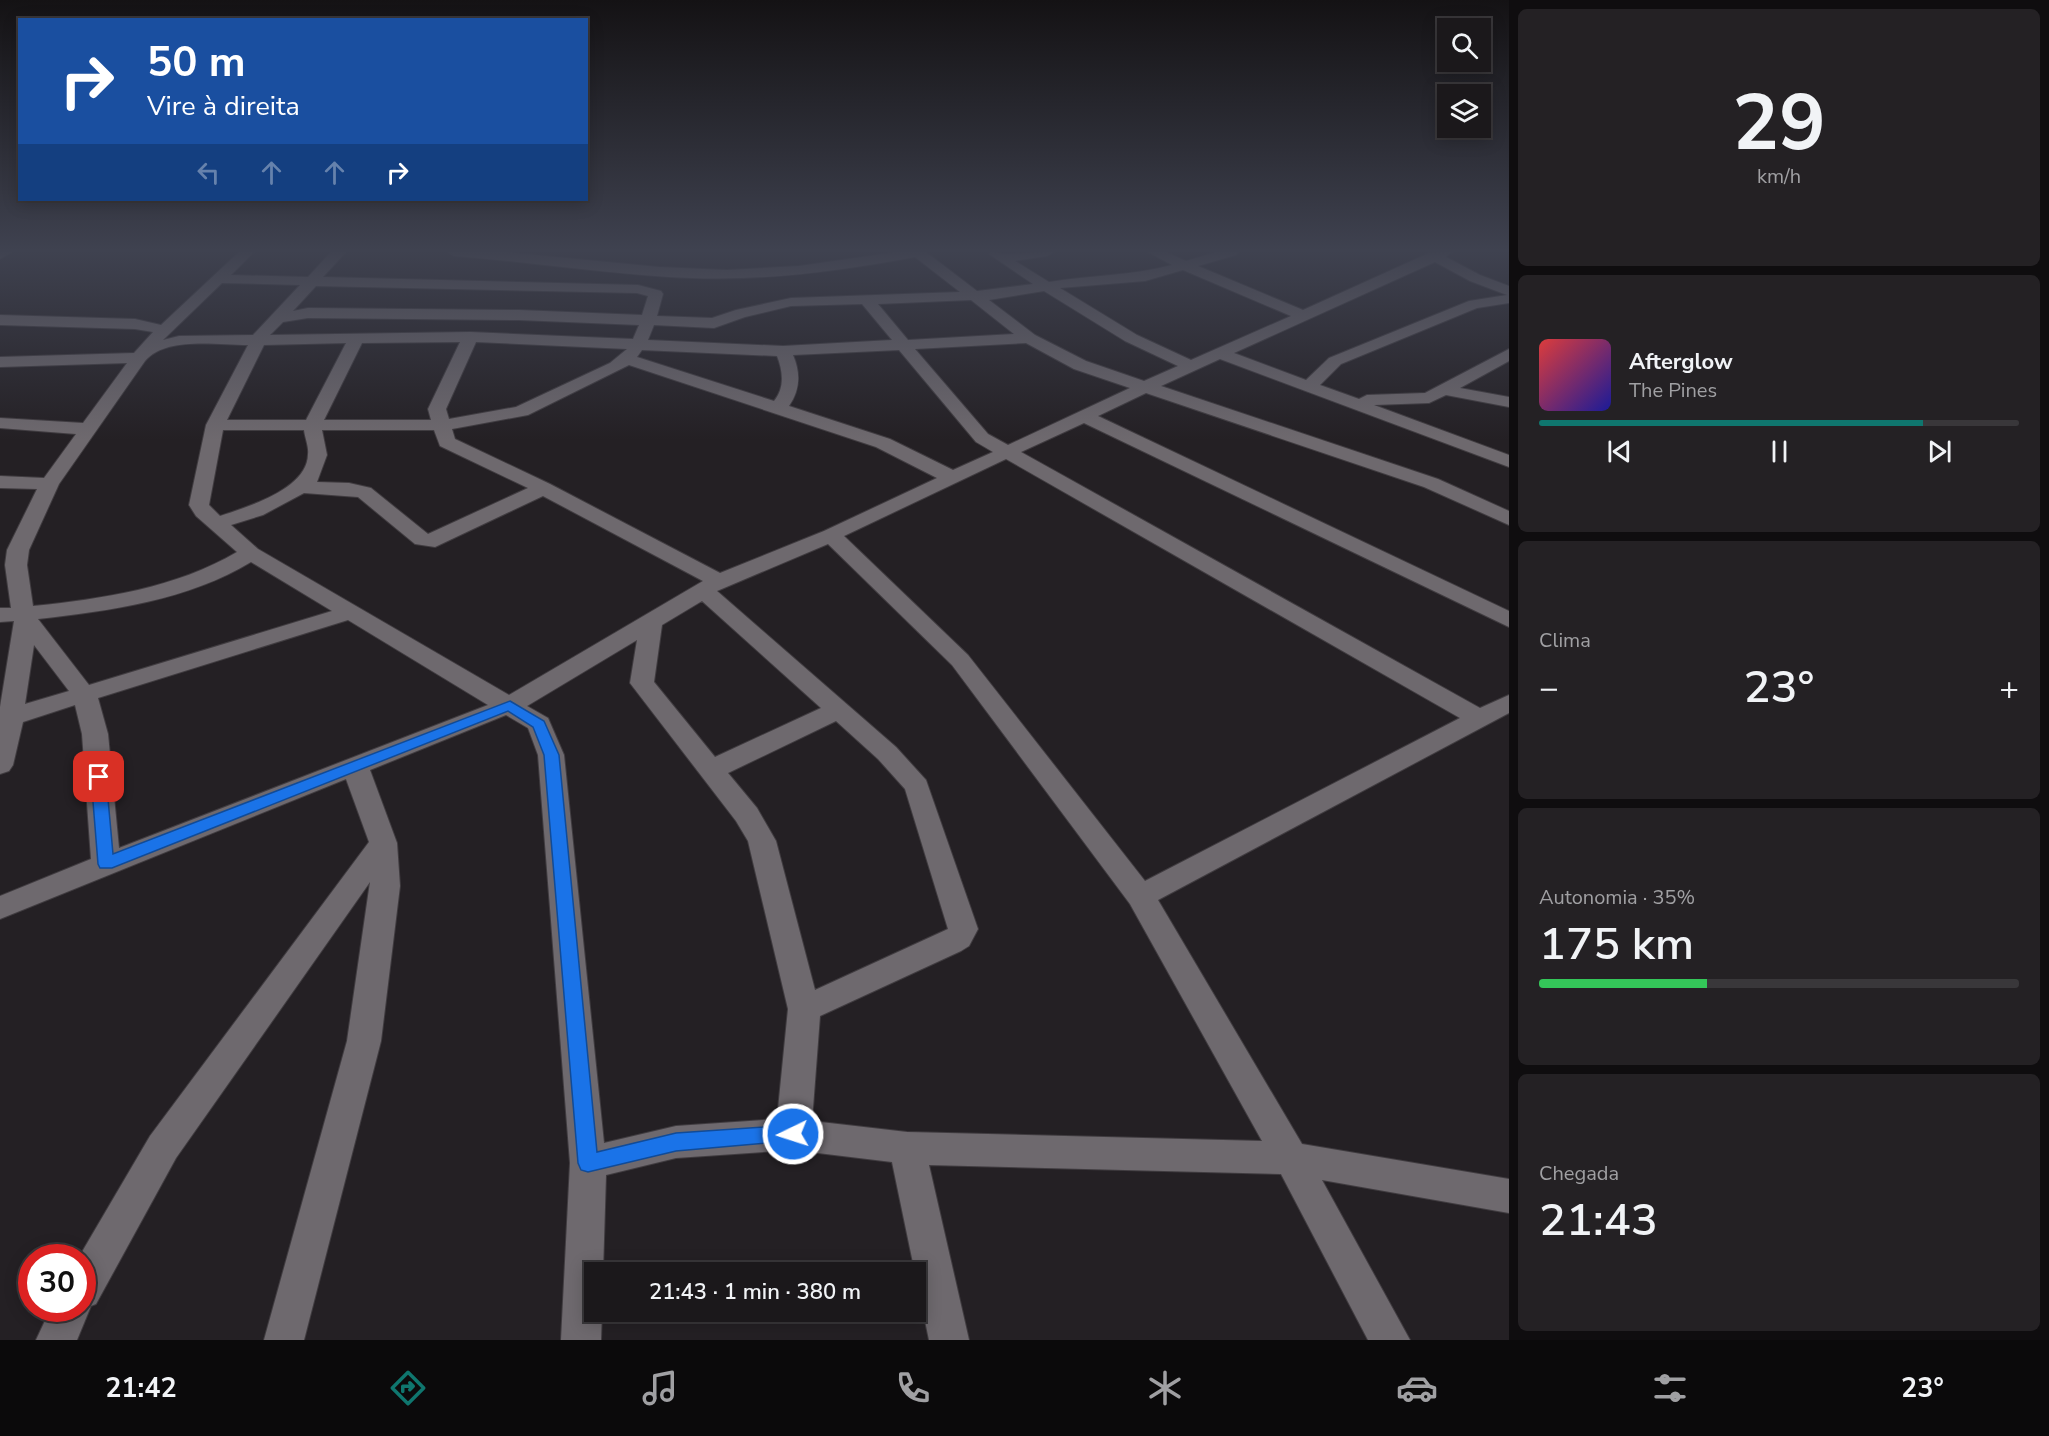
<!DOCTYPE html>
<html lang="pt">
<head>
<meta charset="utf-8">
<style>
  body { margin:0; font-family:"Nunito Sans",sans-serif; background:#242124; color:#f1f3f6; height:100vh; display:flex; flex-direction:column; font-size:22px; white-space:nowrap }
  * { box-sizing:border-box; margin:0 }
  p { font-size:20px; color:#a0a0a3 }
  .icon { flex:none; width:33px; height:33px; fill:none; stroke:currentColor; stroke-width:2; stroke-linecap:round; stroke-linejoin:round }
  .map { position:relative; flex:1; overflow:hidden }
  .sheet { display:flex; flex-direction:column; gap:9px; padding:9px; background:#0f0d0f; width:540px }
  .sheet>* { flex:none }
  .hud { position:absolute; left:18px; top:18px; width:570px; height:183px; border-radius:0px; box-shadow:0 3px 15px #0003,0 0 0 2px #39373a; background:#1a4fa0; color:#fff; overflow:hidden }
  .fabs { position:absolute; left:1437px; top:18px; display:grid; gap:12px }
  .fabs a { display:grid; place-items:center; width:54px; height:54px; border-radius:0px; background:#1b181b; box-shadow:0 3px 15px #0003,0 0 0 2px #39373a; font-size:30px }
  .speed { position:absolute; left:18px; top:1244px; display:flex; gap:12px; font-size:30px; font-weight:700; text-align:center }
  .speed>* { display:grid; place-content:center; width:78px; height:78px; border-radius:50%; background:#1b181b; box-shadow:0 3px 15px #0003,0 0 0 2px #39373a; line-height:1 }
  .speed .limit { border:9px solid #d22; background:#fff; color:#111 }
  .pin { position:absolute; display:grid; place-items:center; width:51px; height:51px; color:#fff; margin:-26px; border-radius:12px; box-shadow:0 3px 9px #0006 }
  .me { position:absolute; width:66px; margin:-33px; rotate:266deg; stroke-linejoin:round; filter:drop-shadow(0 0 4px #0008) }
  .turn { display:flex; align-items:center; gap:21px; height:126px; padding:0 30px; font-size:27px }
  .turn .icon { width:78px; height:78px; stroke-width:2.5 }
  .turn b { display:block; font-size:42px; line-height:51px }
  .lanes { display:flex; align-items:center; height:57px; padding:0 30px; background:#0003; justify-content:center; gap:30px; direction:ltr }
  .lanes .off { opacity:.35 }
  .big { font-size:45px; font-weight:600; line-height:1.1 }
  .sheet .card { flex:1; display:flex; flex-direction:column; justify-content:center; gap:9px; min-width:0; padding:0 21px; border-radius:9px; background:#242124 }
  .sheet .dial { align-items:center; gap:0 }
  .dial b { font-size:78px; line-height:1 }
  .song { display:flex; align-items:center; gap:18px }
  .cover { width:72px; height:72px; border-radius:9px; background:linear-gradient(135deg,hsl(0 70% 55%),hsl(240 70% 35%)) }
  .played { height:6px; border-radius:3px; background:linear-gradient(90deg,#0f766e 80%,#39373a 80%) }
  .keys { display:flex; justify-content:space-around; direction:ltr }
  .heat { display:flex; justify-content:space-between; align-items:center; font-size:33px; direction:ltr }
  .charge { height:9px; border-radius:4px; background:linear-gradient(90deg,#34c759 35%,#39373a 0) }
  .trip { position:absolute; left:584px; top:1262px; width:342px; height:60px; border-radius:0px; background:#1b181b; box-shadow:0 3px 15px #0003,0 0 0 2px #39373a; font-weight:600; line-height:60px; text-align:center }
  .dock { display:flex; height:96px; justify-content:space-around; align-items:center; background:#0b0a0b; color:#a0a0a3 }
  .dock .icon { width:42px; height:42px }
  .dock .current { color:#0f766e }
  .dock b { font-size:27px; color:#f1f3f6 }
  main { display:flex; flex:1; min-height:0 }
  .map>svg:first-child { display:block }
</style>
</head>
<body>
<main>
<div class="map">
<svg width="1509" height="1340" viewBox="0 0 1509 1340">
  <rect width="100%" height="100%" fill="#242024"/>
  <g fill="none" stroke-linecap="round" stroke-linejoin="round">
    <!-- minor casing -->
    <g stroke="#403c40" stroke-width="2">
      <path id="minor" d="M0,252H12L0,259Z
        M239,252H254L231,275L308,277L331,252H346L323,277L638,285L661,291L663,294L657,316L712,318L736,310L791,298L960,292L915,257C841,271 766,281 691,278C612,275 533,262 454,256L447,252H505L659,267L727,270L799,266L897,252H926L977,291L1033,284L989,254L991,252L1005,254L1054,252L1047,256L1015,261L1049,282C1090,275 1132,276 1172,265L1148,252H1166L1186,261L1216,252H1238L1236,255L1198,266L1303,310L1429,253L1452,252L1446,257L1480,275L1509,286V303L1477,308L1341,364L1320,385L1359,399L1367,395L1425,393L1509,349V361L1460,388L1509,397V407L1446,395L1429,403L1374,405L1509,455V467L1220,359L1161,386L1438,479L1509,511V525L1424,487L1146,393L1098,416L1509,611V627L1084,423L1021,452L1480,708L1509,695V713L1158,900L1302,1144L1509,1179V1213L1322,1180L1410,1340H1368L1281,1174L929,1165L969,1340H929L892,1162L793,1150L676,1158L606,1175L603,1272H594V1311H602L601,1340H561L570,1163L538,755L528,728L506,715L370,770L397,843L400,886L381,1041L304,1340H264L347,1041L370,882L176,1158L96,1304L91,1306L77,1340H36L51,1308H82V1257H79L150,1136L369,842L346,779L0,919V896L91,859L82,734L75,705L23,722L13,765L9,771L0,774V707L14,621L0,622V608H11L5,565L7,550L37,489L0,488V476L44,478L76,434L0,428V418L83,423L127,363L0,367V357L134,353L153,332L135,329L0,325V315L135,319L161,325ZM1435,262L1470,281L1507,295L1469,301L1329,358L1306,380L1234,353ZM1183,270L1291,316L1191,360L1137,335L1060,288L1145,281ZM222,283L300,285L253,335L179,336L163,340ZM316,286L637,293L648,296L642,315L519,310L308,308L293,311ZM1044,291L1125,341L1178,366L1144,381L1086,361L1035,335L989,300ZM971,300L1014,334L908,340L878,304ZM862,304L892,340L783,346L648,340L654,325L714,328L745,317L791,306ZM308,318L519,320L639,325L633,339L470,332L270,335L283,322ZM460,342L428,409L431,420H324L362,343ZM476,342L627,349L610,363L516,407L449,419L446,409ZM346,343L306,420H227L264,345ZM1026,343L1074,369L1130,388L1008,445L988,434L915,349ZM248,345L206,425L189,505L196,516L237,552C176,588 102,599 33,606L27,565L29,550L59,484L145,361C166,336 217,345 248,345ZM642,350L777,356C783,371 785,388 774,401L637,357ZM899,350L976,442L993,452L953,470L890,439L789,406C800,390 801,374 793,355ZM629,365L876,447L937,478L824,531L720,573L550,484L455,439L452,429L528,415ZM223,430H304C305,438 309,447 308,454C308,489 247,507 220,516L209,505ZM322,430H434L440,446L528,488L428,534L371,488L349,483L317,482L327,455ZM1006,459L1460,718L1145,881L968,655L844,536ZM304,493L358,497L415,544L435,547L543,496L703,581L509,695L258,549L231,525L263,515ZM828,544L952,665L1130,904L1262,1141L907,1132L812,1121L820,1016L961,951L969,946L978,929L926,780L896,747L717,591ZM251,562L332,611L89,685L38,619C109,611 189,600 251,562ZM702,601L821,708L715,757L654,682L662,625ZM348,620L488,705L119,848L108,734L98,698ZM637,640L630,683L736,821L748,841L788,1009L777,1119L676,1126L604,1143L564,755L548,718L527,706ZM34,645L69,691L25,704ZM836,721L878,759L905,789L948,929L815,990L776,841L757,808L728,773Z"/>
    </g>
    <!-- minor -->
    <use href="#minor" fill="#6e696e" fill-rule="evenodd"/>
  </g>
  <!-- sky -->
  <linearGradient id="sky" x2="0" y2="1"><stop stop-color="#141214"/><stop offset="0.57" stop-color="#3f4250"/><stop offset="1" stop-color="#3f4250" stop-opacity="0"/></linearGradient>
  <rect width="1509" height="440" fill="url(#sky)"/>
  <!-- route -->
  <path fill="#1a73e8" stroke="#114b97" stroke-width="1.5" d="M510,701L544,721L559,755L597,1152L676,1133L793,1125L800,1127L803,1134L800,1140L676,1151L588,1172L581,1170L578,1163L544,755L533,727L508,711L112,868H100L98,864L91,777L93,773H104L106,777L113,854Z"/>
</svg>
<div class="fabs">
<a><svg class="icon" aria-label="search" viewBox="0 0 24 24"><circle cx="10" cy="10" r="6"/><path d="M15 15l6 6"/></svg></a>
<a><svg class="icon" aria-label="layers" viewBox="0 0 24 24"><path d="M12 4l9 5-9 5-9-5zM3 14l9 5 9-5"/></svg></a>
</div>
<div class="speed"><div class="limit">30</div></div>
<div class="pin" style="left:99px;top:777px;background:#d93025"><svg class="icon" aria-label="arrive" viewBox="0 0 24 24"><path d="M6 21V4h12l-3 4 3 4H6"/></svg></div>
<svg class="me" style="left:793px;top:1134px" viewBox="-20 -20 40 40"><circle r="17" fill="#1a73e8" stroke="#fff" stroke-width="3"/><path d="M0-11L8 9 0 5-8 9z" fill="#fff"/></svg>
<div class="trip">21:43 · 1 min · 380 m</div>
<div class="hud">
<div class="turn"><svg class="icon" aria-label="right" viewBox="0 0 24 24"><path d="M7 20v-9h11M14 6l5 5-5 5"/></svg><div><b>50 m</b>Vire à direita</div></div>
<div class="lanes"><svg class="icon off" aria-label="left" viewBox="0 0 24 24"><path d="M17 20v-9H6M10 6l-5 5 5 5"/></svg><svg class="icon off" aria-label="ahead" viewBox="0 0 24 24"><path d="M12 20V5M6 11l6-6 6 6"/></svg><svg class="icon off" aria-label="ahead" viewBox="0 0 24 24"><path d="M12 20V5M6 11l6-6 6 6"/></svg><svg class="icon" aria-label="right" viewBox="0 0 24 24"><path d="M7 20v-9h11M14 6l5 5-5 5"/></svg></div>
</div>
</div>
<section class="sheet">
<div class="card dial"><b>29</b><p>km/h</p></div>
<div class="card">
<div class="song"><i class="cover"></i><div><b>Afterglow</b><p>The Pines</p></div></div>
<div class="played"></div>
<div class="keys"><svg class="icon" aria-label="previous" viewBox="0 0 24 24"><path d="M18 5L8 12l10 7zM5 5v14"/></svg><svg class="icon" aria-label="pause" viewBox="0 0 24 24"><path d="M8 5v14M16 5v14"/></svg><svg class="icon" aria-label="next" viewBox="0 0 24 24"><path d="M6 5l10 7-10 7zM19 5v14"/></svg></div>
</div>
<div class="card"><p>Clima</p>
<div class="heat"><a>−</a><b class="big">23°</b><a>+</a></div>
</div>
<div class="card"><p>Autonomia · 35%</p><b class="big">175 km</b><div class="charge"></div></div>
<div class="card"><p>Chegada</p><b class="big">21:43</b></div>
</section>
</main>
<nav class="dock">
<b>21:42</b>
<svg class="icon current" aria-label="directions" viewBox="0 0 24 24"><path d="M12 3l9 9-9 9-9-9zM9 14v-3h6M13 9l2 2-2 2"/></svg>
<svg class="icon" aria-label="music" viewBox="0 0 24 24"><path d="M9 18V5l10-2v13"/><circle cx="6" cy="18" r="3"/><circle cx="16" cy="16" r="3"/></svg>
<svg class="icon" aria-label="phone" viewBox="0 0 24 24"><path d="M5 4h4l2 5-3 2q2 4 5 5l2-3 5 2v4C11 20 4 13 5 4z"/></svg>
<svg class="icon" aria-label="climate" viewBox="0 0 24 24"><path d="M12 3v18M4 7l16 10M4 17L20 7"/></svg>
<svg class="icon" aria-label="car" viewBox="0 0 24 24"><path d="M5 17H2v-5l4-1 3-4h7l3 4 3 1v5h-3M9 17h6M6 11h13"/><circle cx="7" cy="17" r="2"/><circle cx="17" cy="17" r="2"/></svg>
<svg class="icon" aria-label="filters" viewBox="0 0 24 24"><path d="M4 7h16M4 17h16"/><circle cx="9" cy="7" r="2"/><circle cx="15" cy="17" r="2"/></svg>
<b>23°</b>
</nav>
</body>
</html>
